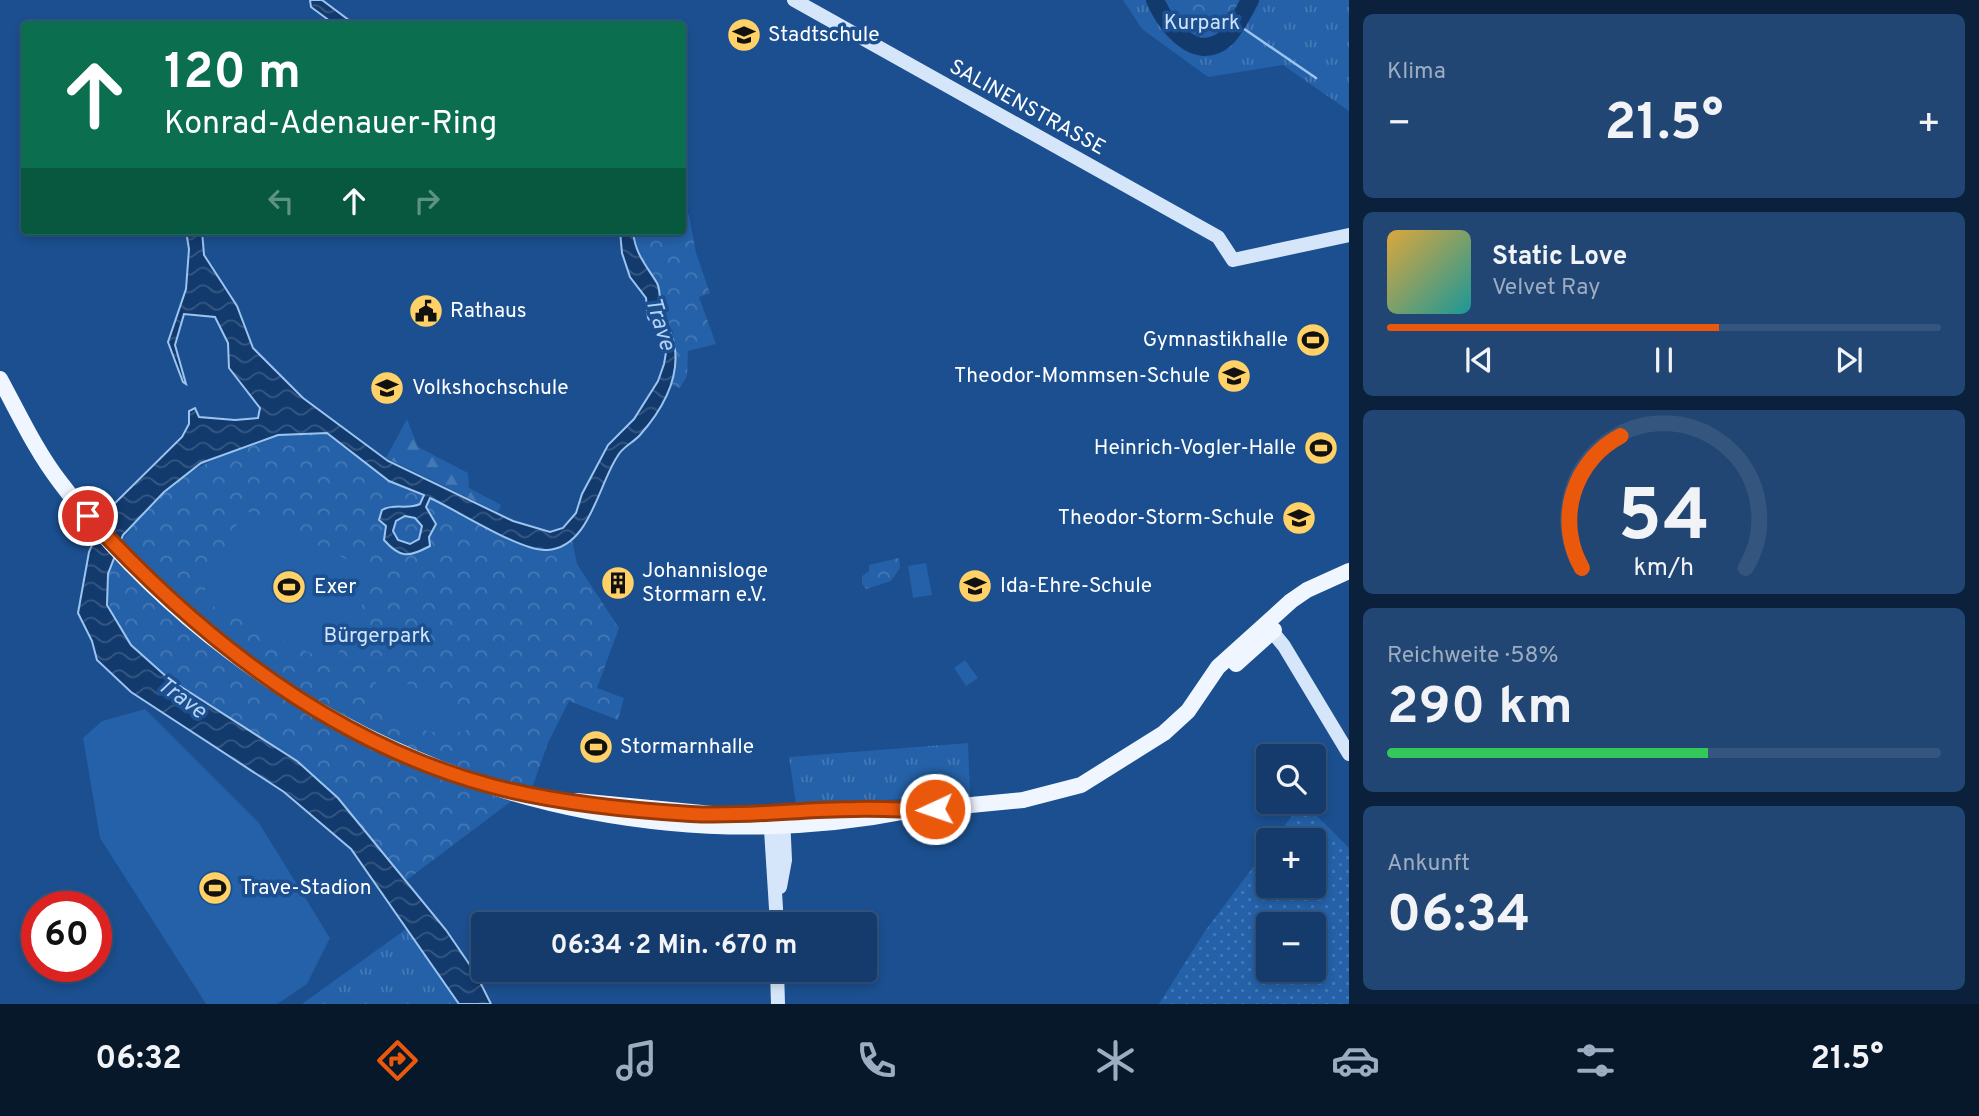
<!DOCTYPE html>
<html lang="de">
<head>
<meta charset="utf-8">
<style>
  body { margin:0; font-family:Overpass,sans-serif; background:#214673; color:#f1f3f6; height:100vh; display:flex; flex-direction:column; font-size:26px; white-space:nowrap }
  * { box-sizing:border-box; margin:0 }
  p { font-size:23px; color:#9dadc1 }
  .icon { flex:none; width:38px; height:38px; fill:none; stroke:currentColor; stroke-width:2; stroke-linecap:round; stroke-linejoin:round }
  .map { position:relative; flex:1; overflow:hidden }
  .sheet { display:flex; flex-direction:column; gap:14px; padding:14px; background:#0b203b; width:630px }
  .sheet>* { flex:none }
  .hud { position:absolute; left:21px; top:21px; width:665px; height:214px; border-radius:7px; box-shadow:0 4px 10px #0003,0 0 0 2px #33557e; background:#0b6e4f; color:#fff; overflow:hidden }
  .controls { position:absolute; left:1256px; top:744px; display:grid; gap:14px }
  .controls a { display:grid; place-items:center; width:70px; height:70px; border-radius:7px; background:#143b6b; box-shadow:0 4px 10px #0003,0 0 0 2px #33557e; font-size:35px }
  .speed { position:absolute; left:21px; top:891px; display:flex; gap:14px; font-size:35px; font-weight:700; text-align:center }
  .speed>* { display:grid; place-content:center; width:91px; height:91px; border-radius:50%; background:#143b6b; box-shadow:0 4px 10px #0003,0 0 0 2px #33557e; line-height:1 }
  .speed .limit { border:10px solid #d22; background:#fff; color:#111 }
  .pin { position:absolute; display:grid; place-items:center; width:60px; height:60px; color:#fff; margin:-30px; border:4px solid #fff; border-radius:50%; box-shadow:0 2px 7px #0007 }
  .me { position:absolute; width:77px; margin:-38px; rotate:267deg; stroke-linejoin:round; filter:drop-shadow(0 0 5px #0008) }
  .turn { display:flex; align-items:center; gap:24px; height:147px; padding:0 28px; font-size:32px }
  .turn .icon { width:91px; height:91px; stroke-width:2.5 }
  .turn b { display:block; font-size:49px; line-height:60px }
  .lanes { display:flex; align-items:center; height:66px; padding:0 28px; background:#0003; justify-content:center; gap:35px; direction:ltr }
  .lanes .off { opacity:.35 }
  .big { font-size:52px; font-weight:700; line-height:1.1 }
  .sheet .tile { flex:1; display:flex; flex-direction:column; justify-content:center; gap:10px; min-width:0; padding:0 24px; border-radius:10px; background:#214673 }
  .sheet .dial { align-items:center; gap:0 }
  .dial svg { height:182px; overflow:visible; fill:none; stroke:#33557e; stroke-width:7; stroke-linecap:round; text-anchor:middle }
  .dial text { fill:#f1f3f6; stroke:none }
  .song { display:flex; align-items:center; gap:21px }
  .cover { width:84px; height:84px; border-radius:10px; background:linear-gradient(135deg,hsl(40 70% 55%),hsl(180 70% 35%)) }
  .played { height:7px; border-radius:4px; background:linear-gradient(90deg,#ea580c 60%,#33557e 60%) }
  .keys { display:flex; justify-content:space-around; direction:ltr }
  .heat { display:flex; justify-content:space-between; align-items:center; font-size:38px; direction:ltr }
  .charge { height:10px; border-radius:5px; background:linear-gradient(90deg,#34c759 58%,#33557e 0) }
  .trip { position:absolute; left:471px; top:912px; width:406px; height:70px; border-radius:7px; background:#143b6b; box-shadow:0 4px 10px #0003,0 0 0 2px #33557e; font-weight:700; line-height:70px; text-align:center }
  .tab-bar { display:flex; height:112px; justify-content:space-around; align-items:center; background:#08182b; color:#9dadc1 }
  .tab-bar .icon { width:49px; height:49px }
  .tab-bar .active { color:#ea580c }
  .tab-bar b { font-size:32px; color:#f1f3f6 }
  main { display:flex; flex:1; min-height:0 }
  .map>svg:first-child { display:block }
</style>
</head>
<body>
<main>
<div class="map">
<svg width="1349" height="1004" viewBox="0 0 1349 1004">
  <defs>
    <pattern id="grass-tufts" width="24" height="20" patternUnits="userSpaceOnUse" patternTransform="scale(1.75)"><rect width="24" height="20" fill="#2461a8"/><path d="M3 7l-1-3M5 7V3M7 7l1-3M15 17l-1-3M17 17v-4M19 17l1-3" fill="none" stroke="#4579b5"/></pattern>
    <pattern id="forest-firs" width="22" height="20" patternUnits="userSpaceOnUse" patternTransform="scale(1.75)"><rect width="22" height="20" fill="#2461a8"/><path d="M5 1l3.5 6h-7zM16 11l3.5 6h-7z" fill="#4579b5"/></pattern>
    <pattern id="park-crowns" width="20" height="18" patternUnits="userSpaceOnUse" patternTransform="scale(1.75)"><rect width="20" height="18" fill="#2461a8"/><path d="M2 6a3 3 0 1 1 6 0M12 15a3 3 0 1 1 6 0" fill="none" stroke="#4579b5"/></pattern>
    <pattern id="garden-dots" width="8" height="8" patternUnits="userSpaceOnUse" patternTransform="scale(1.75)"><rect width="8" height="8" fill="#2461a8"/><path d="M2 2h.1M6 6h.1" fill="none" stroke="#4579b5" stroke-width="1.8" stroke-linecap="round"/></pattern>
    <pattern id="water-waves" width="16" height="10" patternUnits="userSpaceOnUse" patternTransform="scale(1.75)"><rect width="16" height="10" fill="#123a6d"/><path d="M0 5q4-4 8 0t8 0" fill="none" stroke="#365883"/></pattern>
  </defs>
  <rect width="100%" height="100%" fill="#1b4f8f"/>
  <!-- grass -->
  <path fill="url(#grass-tufts)" d="M1123,0H1155L1162,15L1237,24L1250,0H1349V111L1283,65L1208,77L1142,29Z
    M968,743L970,796L796,804L789,757Z
    M406,929L459,1004H302Z"/>
  <!-- forest -->
  <path fill="url(#forest-firs)" d="M407,419L418,447L468,473L469,488L501,505L498,512L386,458Z"/>
  <!-- park -->
  <path fill="url(#park-crowns)" d="M1155,0H1250C1243,13 1236,28 1226,38C1196,65 1166,25 1155,0Z
    M683,208L689,215L696,253L710,293L699,297L716,344L688,351L687,376L680,388L671,385L675,371L673,332L661,312L658,285L640,258L633,231H682Z
    M327,433L424,495L547,550L572,540L577,564L619,628L597,688L624,698L618,720L569,701L548,743L533,785L404,882C371,840 340,797 299,763C221,699 23,638 147,510C183,473 202,463 249,446C258,442 269,437 279,435C294,432 311,433 327,433Z
    M899,558L900,568L891,581L866,589L862,584V576L869,571V565Z"/>
  <!-- garden -->
  <path fill="url(#garden-dots)" fill-rule="evenodd" d="M1303,802L1349,848V1004H1159L1205,931L1269,846V886H1314V840H1273ZM1269,924H1314V970H1269Z"/>
  <!-- pitch -->
  <path fill="#2461a8" d="M244,510L377,574L333,664L200,600Z
    M926,563L932,595L913,598L908,566Z
    M965,660L978,678L966,686L954,668Z
    M387,674L469,713L476,721L475,727C441,744 394,725 375,693L376,681Z
    M145,709L259,823L330,938L307,984L277,1004H206L100,838L83,738L102,721Z"/>
  <!-- water -->
  <path fill="url(#water-waves)" stroke="#9cc4f0" stroke-width="2" fill-rule="evenodd" d="M310,0H322L350,21L334,24L311,7Z
    M186,231H202L204,255L237,306L253,348L303,398L388,461L513,521L550,532L563,528L576,513L582,494L608,445L634,419L658,381L664,364L667,347L648,318L646,298L630,277L622,253L620,231H633C635,254 646,265 657,283C662,293 658,305 662,315C666,327 674,334 675,349C679,382 661,411 640,435C633,443 622,447 617,457C598,486 589,548 547,550C521,552 457,510 430,498L426,507L436,524L429,537L430,546C408,558 400,558 384,540L386,526L379,520L382,510C394,503 408,510 420,504L424,495L389,481L327,433L278,435L201,463L164,492L123,535L108,574L107,605L131,645L169,679L297,761L338,798L446,930L476,974L491,1004H459L351,849L284,792L131,692L97,660L92,641L78,613L89,552L106,512L182,437L189,424V411L195,408L199,417L235,420L258,418L260,408L229,368L228,343L215,317L184,314L175,345L186,384L183,382L168,342L186,289L189,249ZM405,516L415,518L422,526L419,539L410,544L398,540L393,531L396,521Z"/>
  <g fill="none" stroke-linecap="round" stroke-linejoin="round">
    <!-- stream -->
    <path stroke="#9cc4f0" stroke-width="2.5" d="M1237,24L1316,78"/>
    <!-- river -->
    <path stroke="#123a6d" stroke-width="18" d="M1155,0C1166,25 1196,65 1226,38C1236,28 1243,13 1250,0"/>
    <!-- secondary -->
    <path stroke="#d6e6fa" stroke-width="14" d="M794,0L1218,237L1233,260L1349,235
      M1266,624L1284,646L1349,754
      M770,814L777,924
      M780,887L785,860L783,817
      M777,970L778,1004"/>
    <!-- primary -->
    <path stroke="#f0f6ff" stroke-width="16" d="M0,379C19,414 36,451 60,482C256,742 589,874 908,811
      M1236,664L1274,630
      M577,801L723,815L855,809L908,811L1023,800L1081,785L1164,733L1188,711L1218,667L1291,601L1307,590L1349,571"/>
  </g>
  <g fill="none" stroke-linecap="round" stroke-linejoin="round">
    <!-- route casing -->
    <g stroke="#983908" stroke-width="18">
      <path id="route" d="M88,516C198,637 331,743 492,786C556,803 626,810 691,814C746,817 801,809 855,809C882,808 908,811 935,809"/>
    </g>
    <!-- route -->
    <use href="#route" stroke="#ea580c" stroke-width="12"/>
  </g>
  <!-- icons -->
  <defs>
    <g id="school-disc" transform="scale(1.75)"><circle r="9.5" fill="#ffd166" stroke="#1b4f8f"/><path d="M0-5L7-2L0 1L-7-2ZM-4 1L0 2.5L4 1V4Q0 6-4 4Z" fill="#111"/></g>
    <g id="civic-disc" transform="scale(1.75)"><circle r="9.5" fill="#ffd166" stroke="#1b4f8f"/><path d="M-.6-6.5H3V-4.5H.6V-3L4-1V1h2V6H-6V1h2V-1L-.6-3ZM-1.2 2.5V6h2.4V2.5Z" fill="#111"/></g>
    <g id="stadium-disc" transform="scale(1.75)"><circle r="9.5" fill="#ffd166" stroke="#1b4f8f"/><path d="M0-5a6.5 5 0 1 0 0 10a6.5 5 0 1 0 0-10ZM-3.5-1.8h7v3.6h-7Z" fill="#111"/></g>
    <g id="university-disc" transform="scale(1.75)"><circle r="9.5" fill="#ffd166" stroke="#1b4f8f"/><path d="M0-5L7-2L0 1L-7-2ZM-4 1L0 2.5L4 1V4Q0 6-4 4Z" fill="#111"/></g>
    <g id="building-disc" transform="scale(1.75)"><circle r="9.5" fill="#ffd166" stroke="#1b4f8f"/><path d="M-4-6H4V6H1V3H-1V6H-4ZM-2.5-4.3h1.7v1.8h-1.7ZM.8-4.3h1.7v1.8H.8ZM-2.5-1h1.7V.8h-1.7ZM.8-1h1.7V.8H.8Z" fill="#111"/></g>
  </defs>
  <g fill-rule="evenodd">
    <use href="#school-disc" x="744" y="35"/>
    <use href="#civic-disc" x="426" y="311"/>
    <use href="#stadium-disc" x="1313" y="340"/>
    <use href="#school-disc" x="1234" y="376"/>
    <use href="#university-disc" x="387" y="388"/>
    <use href="#stadium-disc" x="1321" y="448"/>
    <use href="#school-disc" x="1299" y="518"/>
    <use href="#building-disc" x="618" y="583"/>
    <use href="#school-disc" x="975" y="586"/>
    <use href="#stadium-disc" x="289" y="587"/>
    <use href="#stadium-disc" x="596" y="747"/>
    <use href="#stadium-disc" x="215" y="888"/>
  </g>
  <g text-anchor="middle" dominant-baseline="central" stroke-width="7" stroke-linejoin="round" paint-order="stroke">
    <!-- park labels -->
    <g font-size="21" fill="#cfe3fa" stroke="#1b4f8f">
      <text x="1202" y="23">Kurpark</text>
      <text x="377" y="636">Bürgerpark</text>
    </g>
    <!-- poi labels -->
    <g font-size="21" fill="#fff" stroke="#1b4f8f" text-anchor="start">
      <text x="768" y="35">Stadtschule</text>
      <text x="450" y="311">Rathaus</text>
      <text x="1288" y="340" text-anchor="end">Gymnastikhalle</text>
      <text x="1210" y="376" text-anchor="end">Theodor-Mommsen-Schule</text>
      <text x="412" y="388">Volkshochschule</text>
      <text x="1296" y="448" text-anchor="end">Heinrich-Vogler-Halle</text>
      <text x="1274" y="518" text-anchor="end">Theodor-Storm-Schule</text>
      <text x="642" y="571">Johannisloge<tspan x="642" dy="24">Stormarn e.V.</tspan></text>
      <text x="1000" y="586">Ida-Ehre-Schule</text>
      <text x="314" y="587">Exer</text>
      <text x="620" y="747">Stormarnhalle</text>
      <text x="240" y="888">Trave-Stadion</text>
    </g>
    <!-- street labels -->
    <g font-size="21" fill="#fff" stroke="#1b4f8f">
      <text transform="translate(1027 108) rotate(29)">SALINENSTRASSE</text>
    </g>
    <!-- water labels -->
    <g font-size="23" font-style="italic" fill="#b5d3f5" stroke="#1b4f8f">
      <text transform="translate(659 324) rotate(73)">Trave</text>
      <text transform="translate(181 699) rotate(36)">Trave</text>
    </g>
  </g>
</svg>
<div class="controls">
<a><svg class="icon" aria-label="search" viewBox="0 0 24 24"><circle cx="10" cy="10" r="6"/><path d="M15 15l6 6"/></svg></a>
<a>+</a>
<a>−</a>
</div>
<div class="speed"><div class="limit">60</div></div>
<div class="pin" style="left:88px;top:516px;background:#d93025"><svg class="icon" aria-label="arrive" viewBox="0 0 24 24"><path d="M6 21V4h12l-3 4 3 4H6"/></svg></div>
<svg class="me" style="left:935px;top:809px" viewBox="-20 -20 40 40"><circle r="17" fill="#ea580c" stroke="#fff" stroke-width="3"/><path d="M0-11L8 9 0 5-8 9z" fill="#fff"/></svg>
<div class="trip">06:34 · 2 Min. · 670 m</div>
<div class="hud">
<div class="turn"><svg class="icon" aria-label="ahead" viewBox="0 0 24 24"><path d="M12 20V5M6 11l6-6 6 6"/></svg><div><b>120 m</b>Konrad-Adenauer-Ring</div></div>
<div class="lanes"><svg class="icon off" aria-label="left" viewBox="0 0 24 24"><path d="M17 20v-9H6M10 6l-5 5 5 5"/></svg><svg class="icon" aria-label="ahead" viewBox="0 0 24 24"><path d="M12 20V5M6 11l6-6 6 6"/></svg><svg class="icon off" aria-label="right" viewBox="0 0 24 24"><path d="M7 20v-9h11M14 6l5 5-5 5"/></svg></div>
</div>
</div>
<section class="sheet">
<div class="tile"><p>Klima</p>
<div class="heat"><a>−</a><b class="big">21.5°</b><a>+</a></div>
</div>
<div class="tile">
<div class="song"><i class="cover"></i><div><b>Static Love</b><p>Velvet Ray</p></div></div>
<div class="played"></div>
<div class="keys"><svg class="icon" aria-label="previous" viewBox="0 0 24 24"><path d="M18 5L8 12l10 7zM5 5v14"/></svg><svg class="icon" aria-label="pause" viewBox="0 0 24 24"><path d="M8 5v14M16 5v14"/></svg><svg class="icon" aria-label="next" viewBox="0 0 24 24"><path d="M6 5l10 7-10 7zM19 5v14"/></svg></div>
</div>
<div class="tile dial"><svg viewBox="0 0 100 80">
<path d="M14 69A42 42 0 1 1 86 69"/>
<path d="M14 69A42 42 0 0 1 31 11" stroke="#ea580c"/>
<text x="50" y="56" font-size="32" font-weight="700">54</text>
<text x="50" y="72" font-size="11">km/h</text>
</svg></div>
<div class="tile"><p>Reichweite · 58%</p><b class="big">290 km</b><div class="charge"></div></div>
<div class="tile"><p>Ankunft</p><b class="big">06:34</b></div>
</section>
</main>
<nav class="tab-bar">
<b>06:32</b>
<svg class="icon active" aria-label="directions" viewBox="0 0 24 24"><path d="M12 3l9 9-9 9-9-9zM9 14v-3h6M13 9l2 2-2 2"/></svg>
<svg class="icon" aria-label="music" viewBox="0 0 24 24"><path d="M9 18V5l10-2v13"/><circle cx="6" cy="18" r="3"/><circle cx="16" cy="16" r="3"/></svg>
<svg class="icon" aria-label="phone" viewBox="0 0 24 24"><path d="M5 4h4l2 5-3 2q2 4 5 5l2-3 5 2v4C11 20 4 13 5 4z"/></svg>
<svg class="icon" aria-label="climate" viewBox="0 0 24 24"><path d="M12 3v18M4 7l16 10M4 17L20 7"/></svg>
<svg class="icon" aria-label="car" viewBox="0 0 24 24"><path d="M5 17H2v-5l4-1 3-4h7l3 4 3 1v5h-3M9 17h6M6 11h13"/><circle cx="7" cy="17" r="2"/><circle cx="17" cy="17" r="2"/></svg>
<svg class="icon" aria-label="filters" viewBox="0 0 24 24"><path d="M4 7h16M4 17h16"/><circle cx="9" cy="7" r="2"/><circle cx="15" cy="17" r="2"/></svg>
<b>21.5°</b>
</nav>
</body>
</html>
